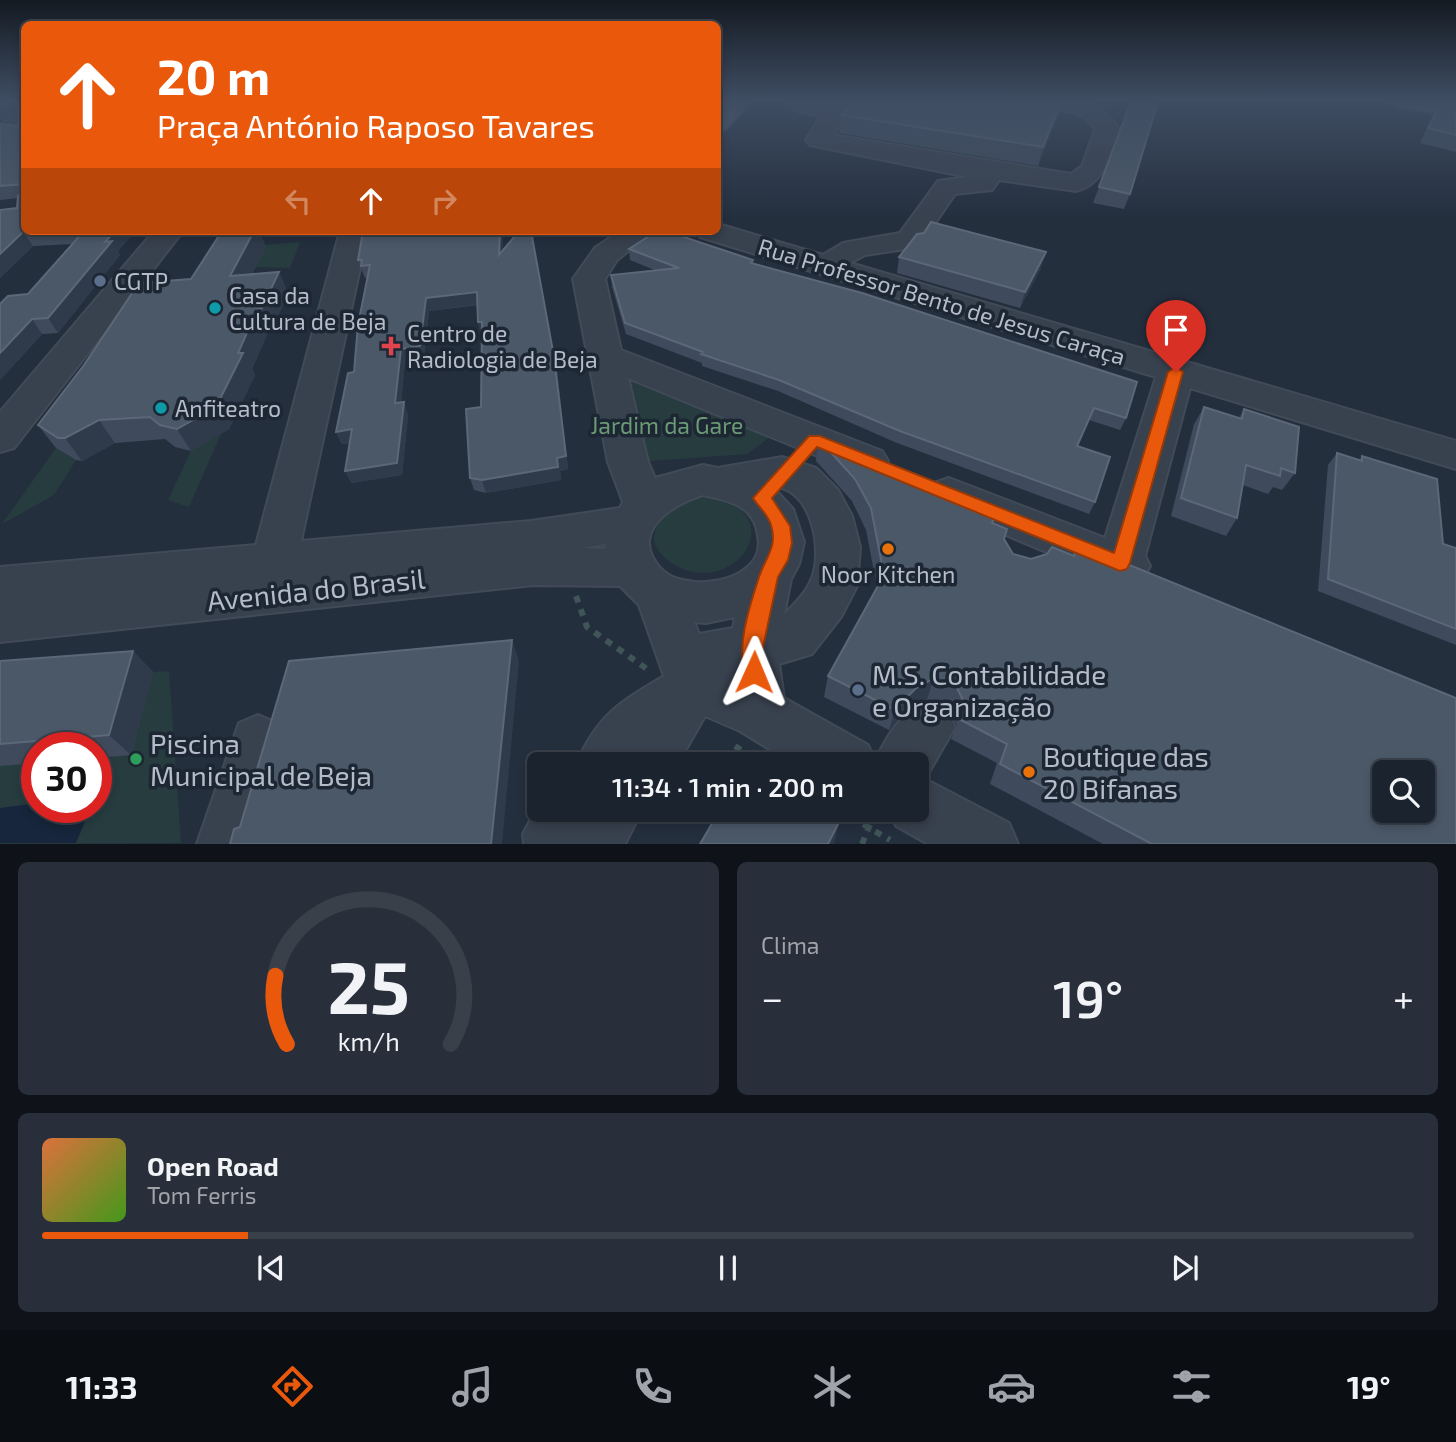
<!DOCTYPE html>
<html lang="pt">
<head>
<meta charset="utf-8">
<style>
  body { margin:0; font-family:"Exo 2",sans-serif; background:#282f3a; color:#f1f3f6; height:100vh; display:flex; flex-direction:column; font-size:26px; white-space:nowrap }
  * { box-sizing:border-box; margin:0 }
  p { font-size:23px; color:#a0a4aa }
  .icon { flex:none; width:38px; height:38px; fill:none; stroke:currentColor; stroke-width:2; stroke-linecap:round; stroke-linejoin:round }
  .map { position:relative; height:844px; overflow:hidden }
  .drawer { display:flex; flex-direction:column; gap:18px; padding:18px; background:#0f1319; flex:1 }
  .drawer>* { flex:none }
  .guide { position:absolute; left:21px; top:21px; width:700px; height:214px; border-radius:10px; box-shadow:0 4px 10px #0003,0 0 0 2px #39404a; background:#ea580c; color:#fff; overflow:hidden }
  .buttons { position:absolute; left:1372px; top:760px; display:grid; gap:14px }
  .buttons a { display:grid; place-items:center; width:63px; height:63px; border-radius:10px; background:#1b232e; box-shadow:0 4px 10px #0003,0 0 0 2px #39404a; font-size:35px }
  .speed { position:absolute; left:21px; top:732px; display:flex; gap:14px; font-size:35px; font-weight:700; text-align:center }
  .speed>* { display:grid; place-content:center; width:91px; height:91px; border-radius:50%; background:#1b232e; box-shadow:0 4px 10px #0003,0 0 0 2px #39404a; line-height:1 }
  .speed .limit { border:10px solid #d22; background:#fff; color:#111 }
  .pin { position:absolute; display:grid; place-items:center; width:60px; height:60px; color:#fff; margin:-72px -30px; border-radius:50% 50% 50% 0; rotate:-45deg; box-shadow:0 0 7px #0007 }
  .pin .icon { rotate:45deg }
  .me { position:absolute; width:77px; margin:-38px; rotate:1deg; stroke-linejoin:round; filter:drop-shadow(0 0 5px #0008) }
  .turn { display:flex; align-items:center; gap:24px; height:147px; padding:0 21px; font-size:32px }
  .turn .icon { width:91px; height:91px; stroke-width:2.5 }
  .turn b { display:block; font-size:49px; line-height:60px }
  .lanes { display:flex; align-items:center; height:66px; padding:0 21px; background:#0003; justify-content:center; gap:35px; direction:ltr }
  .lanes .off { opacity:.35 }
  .big { font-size:52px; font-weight:600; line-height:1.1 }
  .drawer .widget { flex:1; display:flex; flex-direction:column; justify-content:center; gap:10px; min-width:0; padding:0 24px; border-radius:10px; background:#282f3a }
  .drawer .dial { align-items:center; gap:0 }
  .dial svg { height:182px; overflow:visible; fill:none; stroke:#39404a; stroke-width:7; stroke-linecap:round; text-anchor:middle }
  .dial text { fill:#f1f3f6; stroke:none }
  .song { display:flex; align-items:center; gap:21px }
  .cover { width:84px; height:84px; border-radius:10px; background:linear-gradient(135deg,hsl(20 70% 55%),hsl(100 70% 35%)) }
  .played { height:7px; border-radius:4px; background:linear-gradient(90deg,#ea580c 15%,#39404a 15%) }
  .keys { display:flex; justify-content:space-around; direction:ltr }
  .heat { display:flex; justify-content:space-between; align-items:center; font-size:38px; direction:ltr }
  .drawer .tiles { flex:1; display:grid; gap:18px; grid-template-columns:1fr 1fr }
  .widget:last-child { grid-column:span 2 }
  .trip { position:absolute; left:527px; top:752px; width:402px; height:70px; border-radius:10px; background:#1b232e; box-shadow:0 4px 10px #0003,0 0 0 2px #39404a; font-weight:600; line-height:70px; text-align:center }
  .dock { display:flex; height:112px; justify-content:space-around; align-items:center; background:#0b0e12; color:#a0a4aa }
  .dock .icon { width:49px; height:49px }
  .dock .active { color:#ea580c }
  .dock b { font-size:32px; color:#f1f3f6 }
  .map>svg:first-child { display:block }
</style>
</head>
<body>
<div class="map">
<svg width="1456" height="844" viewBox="0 0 1456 844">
  <rect width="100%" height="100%" fill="#242f3e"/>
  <!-- green -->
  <path fill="#263c3f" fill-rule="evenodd" d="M300,242L290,268L256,267L214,249Z
    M617,369L778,431L747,454L637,462Z
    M221,434L189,507L168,500L191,451Z
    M56,448L76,460L54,495L2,524Z
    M708,497C798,513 730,604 670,562C629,533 676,500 708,497Z
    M169,671L181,843L0,844V684ZM37,747H96V807H37Z"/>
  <!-- water -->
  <path fill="#17263c" d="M37,803V807H91L76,843H0V808Z"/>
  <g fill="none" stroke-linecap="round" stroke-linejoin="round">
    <!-- minor casing -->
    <g stroke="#414a57" stroke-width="4">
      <path id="minor" d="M783,100H854L842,112L844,118L833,135L1071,174L1082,166L1095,130C1079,99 1041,119 1026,100C1063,100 1098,94 1119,130C1110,155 1105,184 1076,191L999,180L992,190L955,194L919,247L865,255L850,263L1456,441V469L1190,388L1145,556L1150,566L1143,579L1127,585L1111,579L934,505L928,494L934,483L949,478L1105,538L1156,377L700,237L696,231H718V224L823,255L843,243L900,233L938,181L968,177L810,145L806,140L821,116L797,111Z
        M24,111V136L2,134V124Z
        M154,231H183L14,448L0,452V412Z
        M340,231H368L301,541L531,521L620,508L623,502L608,462L573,279L595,248L620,231H653L617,260L605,279L621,350L882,451L888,461L882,471L868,476L854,471L628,378L648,462L655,478L703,465L718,468L782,457L816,468L838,490L852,516L860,547L857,586L841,617L812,654L779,664L784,698L868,745L875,762C886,736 901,712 928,701L947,709L955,727L925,779L1009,823L1018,844H928L896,826L890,810H917V765H795L740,731L705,716L677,765H576C597,715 620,702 664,676L639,605L620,586L533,585L0,642V567L256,545ZM773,487C812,486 824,553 811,580C806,593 794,604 784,615L791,579L799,564L804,542L793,509ZM703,495C719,499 735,501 747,512C754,519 757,527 758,536C765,571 722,584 695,582C681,580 671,579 661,569C628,533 670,505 703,495ZM606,544L605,549L581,548ZM735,617L733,628L699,634L694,622L706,623Z
        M258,715L277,723L285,742L257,844H197L239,723Z
        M539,804V810H642L625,844H524L523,834Z"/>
    </g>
    <!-- major casing -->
    <g stroke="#414a57" stroke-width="4">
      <path id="major" d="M728,100H752L726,129L718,131V111Z
        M1387,100L1456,102V116L1398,107Z"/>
    </g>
    <!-- path -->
    <path stroke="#3f5557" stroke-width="6" stroke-dasharray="7 7" stroke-linecap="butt" d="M576,596L587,627L647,669
      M735,746L763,765
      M839,810L890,840
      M862,844L876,810"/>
    <!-- minor -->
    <use href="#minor" fill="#38414e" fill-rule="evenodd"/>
    <!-- major -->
    <use href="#major" fill="#56606e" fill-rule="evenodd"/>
  </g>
  <!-- wall -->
  <path fill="#3f4b5c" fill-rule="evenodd" d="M0,100H24V231H133L134,233L118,251L120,255L58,333L42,334L0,380L28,294L73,244L33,246L0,278L17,208L18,198L0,200ZM18,113V126L1,124V122Z
    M1439,106L1456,109V152L1420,143L1431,120Z
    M1059,113L1038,166L839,133L841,115Z
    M1099,187L1130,194L1124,209L1093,203Z
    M228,231H259L266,247L252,274L279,272L288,293L272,330H269L252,369L255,375L229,429L191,451L175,447L165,439L115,443L82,461L76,460L56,448L38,425L191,279Z
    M363,231H503L502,251L557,370L568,469L560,471L561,480L486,493L474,490L470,478L481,407L482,334L481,335L478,322V305L429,311L424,359L405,362L401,402L408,415L402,475L351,483L350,443L342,444L336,432L354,372L368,278H365L358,260Z
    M587,231H608L601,236Z
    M629,249L753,260V264L1126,418L1120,430L1089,420L1077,446L1095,502L1089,514L897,443L778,391L702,366V363L626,334L612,287L611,275L657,271L630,260Z
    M899,257L1041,268L1020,308L897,273Z
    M1204,407L1239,418L1244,409L1295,473L1282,490L1273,487L1268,494L1243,485L1237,518L1226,536L1171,516L1194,424Z
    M818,438L997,511L993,523L1013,554L1031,559L1073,555L1078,544L1456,844H1103L990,784L997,763L951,739L957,725L948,707L927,699L908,710L889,730L824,697L828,676L877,587L866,530L852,501L816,461Z
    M1337,453L1359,460L1362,456L1443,544L1456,548V645L1318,591L1328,465Z
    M133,651L153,672L131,755L96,758V747H37V763L0,766V661Z"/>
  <!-- shaded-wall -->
  <path fill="#2f3b4b" d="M13,100H21L24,110L1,122L0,136V106Z
    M1062,100L1059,113L1038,166L1043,147Z
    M115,231H133L134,233L118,251L120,255L58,333L48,318L105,242Z
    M254,231H259L266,247L240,297L230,276Z
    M500,231H503L502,267L499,255Z
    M531,231L557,370L568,469L560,471L561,480L486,493L482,480Z
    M601,231H608L601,236Z
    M23,232L33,246L0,278V254Z
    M1046,252L1041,268L1020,308L1025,292Z
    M279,272L288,293L272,330L262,308Z
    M477,292L480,304L429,311L424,359L405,362L400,416L395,403L401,349L426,298Z
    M258,308L269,330L252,369L255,375L229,429L191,451L177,429L238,353Z
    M32,319L42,334L0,380V353Z
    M478,322H482L485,334L481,335Z
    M404,402L408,415L402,475L351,483L345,471Z
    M99,420L115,443L82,461L65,438Z
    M352,429L358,442L342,444L336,432Z
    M512,640L519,661L502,844H491Z
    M133,651L153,672L131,755L109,735Z
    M934,678L927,699L908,710L889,730L895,710L915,689Z
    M839,822L834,844H828Z"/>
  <!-- building -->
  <path fill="#4b5868" stroke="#5c6777" stroke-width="2" fill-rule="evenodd" d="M0,100H13L0,106Z
    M19,100H24V184L0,186V124L18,126Z
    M854,100H1062L1043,147L841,115Z
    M1131,101L1157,105L1130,194L1099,187Z
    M1439,106L1456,109V135L1428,128Z
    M24,191V231H45L23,232L0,254V210L17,208L18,196Z
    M931,222L1046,252L1025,292L899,257L917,234L924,233Z
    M84,231H115L105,242L112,241L48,318L32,319L0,353V304L8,296L28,294Z
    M228,231H254L230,276L279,272L262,308H258L238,353H243L216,407L177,429L160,425L150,417L99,420L65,438H58L38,425L84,365L139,283L191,279L220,234Z
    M363,231H500L499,255L519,231H531L554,357L566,456L557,458L558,467L482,480L470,478L466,409L481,407L482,322H478L477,292L426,298L420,346L401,349L395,403L404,402L397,463L345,471L352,429L336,432L348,373L354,372L358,325L370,265L361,266L362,260H358Z
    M657,231H666L753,260L751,263L862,293L1137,382L1126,418L1094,408L1077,446L1110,457L1095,502L900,431L779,380L701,354L703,352L625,323L611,275L679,268L629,249Z
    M1204,407L1242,419L1244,409L1299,427L1295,473L1281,468L1280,476L1246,465L1237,518L1181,498Z
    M818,438L997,511L992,523L1007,529L1004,539L1013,554L1031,559L1047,554L1052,547L1074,556L1078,544L1456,698V844H1152L1000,764L1007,744L959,719L966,706L956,686L934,678L915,689L895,710L828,676L884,575L871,508L855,479ZM1384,772H1423V810H1384Z
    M1337,453L1362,461V456L1437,479L1443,544L1456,548V629L1328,579Z
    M512,640L491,844H230L234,829L240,827L289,661Z
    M133,651L109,735L0,744V661Z
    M720,810H820L839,822L828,844H700Z"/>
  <!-- sky -->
  <linearGradient id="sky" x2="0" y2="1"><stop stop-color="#141a22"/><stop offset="0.46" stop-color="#3f4d63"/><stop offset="1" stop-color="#3f4d63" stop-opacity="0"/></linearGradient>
  <rect width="1456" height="218" fill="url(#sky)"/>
  <!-- route -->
  <path fill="#ea580c" stroke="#983908" stroke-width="2" d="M1176,367L1183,372L1130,563L1127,569L1120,571L817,447L772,498L790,526L792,543L788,560L778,577L762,652L765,672L762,679L754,682L747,679C734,651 750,605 759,577C765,558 778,547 771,525C768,514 759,508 753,498L809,436H820L1114,553L1168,372Z"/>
  <!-- markers -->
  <g fill="#5c6f8a" stroke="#1d2633" stroke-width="2.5">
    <circle cx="100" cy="281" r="7"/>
    <circle cx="858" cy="690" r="7"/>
  </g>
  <g fill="#0f9aa8" stroke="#1d2633" stroke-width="2.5">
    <circle cx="215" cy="308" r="7"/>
    <circle cx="161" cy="408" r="7"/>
  </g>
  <path fill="#e0444e" stroke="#1d2633" stroke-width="2.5" d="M387.5 335.5h7v7h7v7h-7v7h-7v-7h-7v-7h7z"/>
  <g fill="#e8710a" stroke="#1d2633" stroke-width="2.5">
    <circle cx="888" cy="549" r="7"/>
    <circle cx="1029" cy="772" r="7"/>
  </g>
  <circle fill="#2e9e5b" stroke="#1d2633" stroke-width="2.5" cx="136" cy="759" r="7"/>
  <g text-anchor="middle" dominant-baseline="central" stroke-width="7" stroke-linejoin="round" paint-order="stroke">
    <!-- poi labels -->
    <g font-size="23" fill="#b4bcc9" stroke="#1d2633" text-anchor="start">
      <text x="114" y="281">CGTP</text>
      <text x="229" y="295">Casa da<tspan x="229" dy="26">Cultura de Beja</tspan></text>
      <text x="407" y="333">Centro de<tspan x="407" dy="26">Radiologia de Beja</tspan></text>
      <text x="175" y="408">Anfiteatro</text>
      <text x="888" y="574" text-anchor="middle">Noor Kitchen</text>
    </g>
    <!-- street labels -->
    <g font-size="23" fill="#b4bcc9" stroke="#1d2633">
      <text transform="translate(942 301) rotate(17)">Rua Professor Bento de Jesus Caraça</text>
    </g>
    <!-- park labels -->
    <g font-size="23" fill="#6b9a76" stroke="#1d2633">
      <text x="667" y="425">Jardim da Gare</text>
    </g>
    <!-- near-street labels -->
    <g font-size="28" fill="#b4bcc9" stroke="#1d2633">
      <text transform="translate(316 589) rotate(-6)">Avenida do Brasil</text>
    </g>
    <!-- near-poi labels -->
    <g font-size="28" fill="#b4bcc9" stroke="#1d2633" text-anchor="start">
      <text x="872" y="674">M.S. Contabilidade<tspan x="872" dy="32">e Organização</tspan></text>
      <text x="150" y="743">Piscina<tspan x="150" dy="32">Municipal de Beja</tspan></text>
      <text x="1043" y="756">Boutique das<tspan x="1043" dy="32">20 Bifanas</tspan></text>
    </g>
  </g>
</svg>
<div class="buttons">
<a><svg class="icon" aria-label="search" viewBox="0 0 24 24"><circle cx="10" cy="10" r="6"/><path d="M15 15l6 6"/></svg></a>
</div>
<div class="speed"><div class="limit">30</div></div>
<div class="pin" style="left:1176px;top:372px;background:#d93025"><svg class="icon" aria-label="arrive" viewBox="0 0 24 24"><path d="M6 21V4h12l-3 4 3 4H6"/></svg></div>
<svg class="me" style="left:754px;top:672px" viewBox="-20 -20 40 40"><path d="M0-17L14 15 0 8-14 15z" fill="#ea580c" stroke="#fff" stroke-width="4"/></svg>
<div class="trip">11:34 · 1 min · 200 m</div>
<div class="guide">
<div class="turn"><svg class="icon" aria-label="ahead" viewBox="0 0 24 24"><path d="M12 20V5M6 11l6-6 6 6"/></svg><div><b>20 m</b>Praça António Raposo Tavares</div></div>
<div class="lanes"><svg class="icon off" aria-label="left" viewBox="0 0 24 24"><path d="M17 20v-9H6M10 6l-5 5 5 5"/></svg><svg class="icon" aria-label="ahead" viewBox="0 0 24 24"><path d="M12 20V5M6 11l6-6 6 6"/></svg><svg class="icon off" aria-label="right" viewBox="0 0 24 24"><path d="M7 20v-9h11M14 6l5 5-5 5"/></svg></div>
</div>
</div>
<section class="drawer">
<div class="tiles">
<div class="widget dial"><svg viewBox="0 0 100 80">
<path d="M14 69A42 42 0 1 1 86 69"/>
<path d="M14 69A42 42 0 0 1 9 39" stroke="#ea580c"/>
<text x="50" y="56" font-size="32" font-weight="700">25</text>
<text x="50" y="72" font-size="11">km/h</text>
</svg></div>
<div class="widget"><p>Clima</p>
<div class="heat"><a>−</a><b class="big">19°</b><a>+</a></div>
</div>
<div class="widget">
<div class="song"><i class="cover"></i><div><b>Open Road</b><p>Tom Ferris</p></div></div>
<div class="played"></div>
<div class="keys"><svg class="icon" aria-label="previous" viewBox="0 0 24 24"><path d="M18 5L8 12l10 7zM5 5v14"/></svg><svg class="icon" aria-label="pause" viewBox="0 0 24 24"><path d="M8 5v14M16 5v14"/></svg><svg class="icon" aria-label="next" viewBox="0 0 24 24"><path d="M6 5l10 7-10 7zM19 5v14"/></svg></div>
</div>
</div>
</section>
<nav class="dock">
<b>11:33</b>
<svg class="icon active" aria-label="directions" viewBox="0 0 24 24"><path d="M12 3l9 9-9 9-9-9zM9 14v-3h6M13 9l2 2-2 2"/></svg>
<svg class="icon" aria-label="music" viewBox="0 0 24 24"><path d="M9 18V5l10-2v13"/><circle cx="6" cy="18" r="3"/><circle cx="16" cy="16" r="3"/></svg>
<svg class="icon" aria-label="phone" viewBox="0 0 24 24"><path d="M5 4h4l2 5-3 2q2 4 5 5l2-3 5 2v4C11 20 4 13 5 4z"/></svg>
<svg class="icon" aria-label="climate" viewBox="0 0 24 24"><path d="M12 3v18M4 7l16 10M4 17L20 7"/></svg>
<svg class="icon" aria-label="car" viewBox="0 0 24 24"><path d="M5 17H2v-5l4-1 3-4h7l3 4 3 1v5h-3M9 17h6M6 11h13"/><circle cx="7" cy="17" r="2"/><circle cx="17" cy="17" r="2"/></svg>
<svg class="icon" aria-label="filters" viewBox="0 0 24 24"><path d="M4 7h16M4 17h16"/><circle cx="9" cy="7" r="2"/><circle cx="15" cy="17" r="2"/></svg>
<b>19°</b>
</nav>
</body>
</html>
